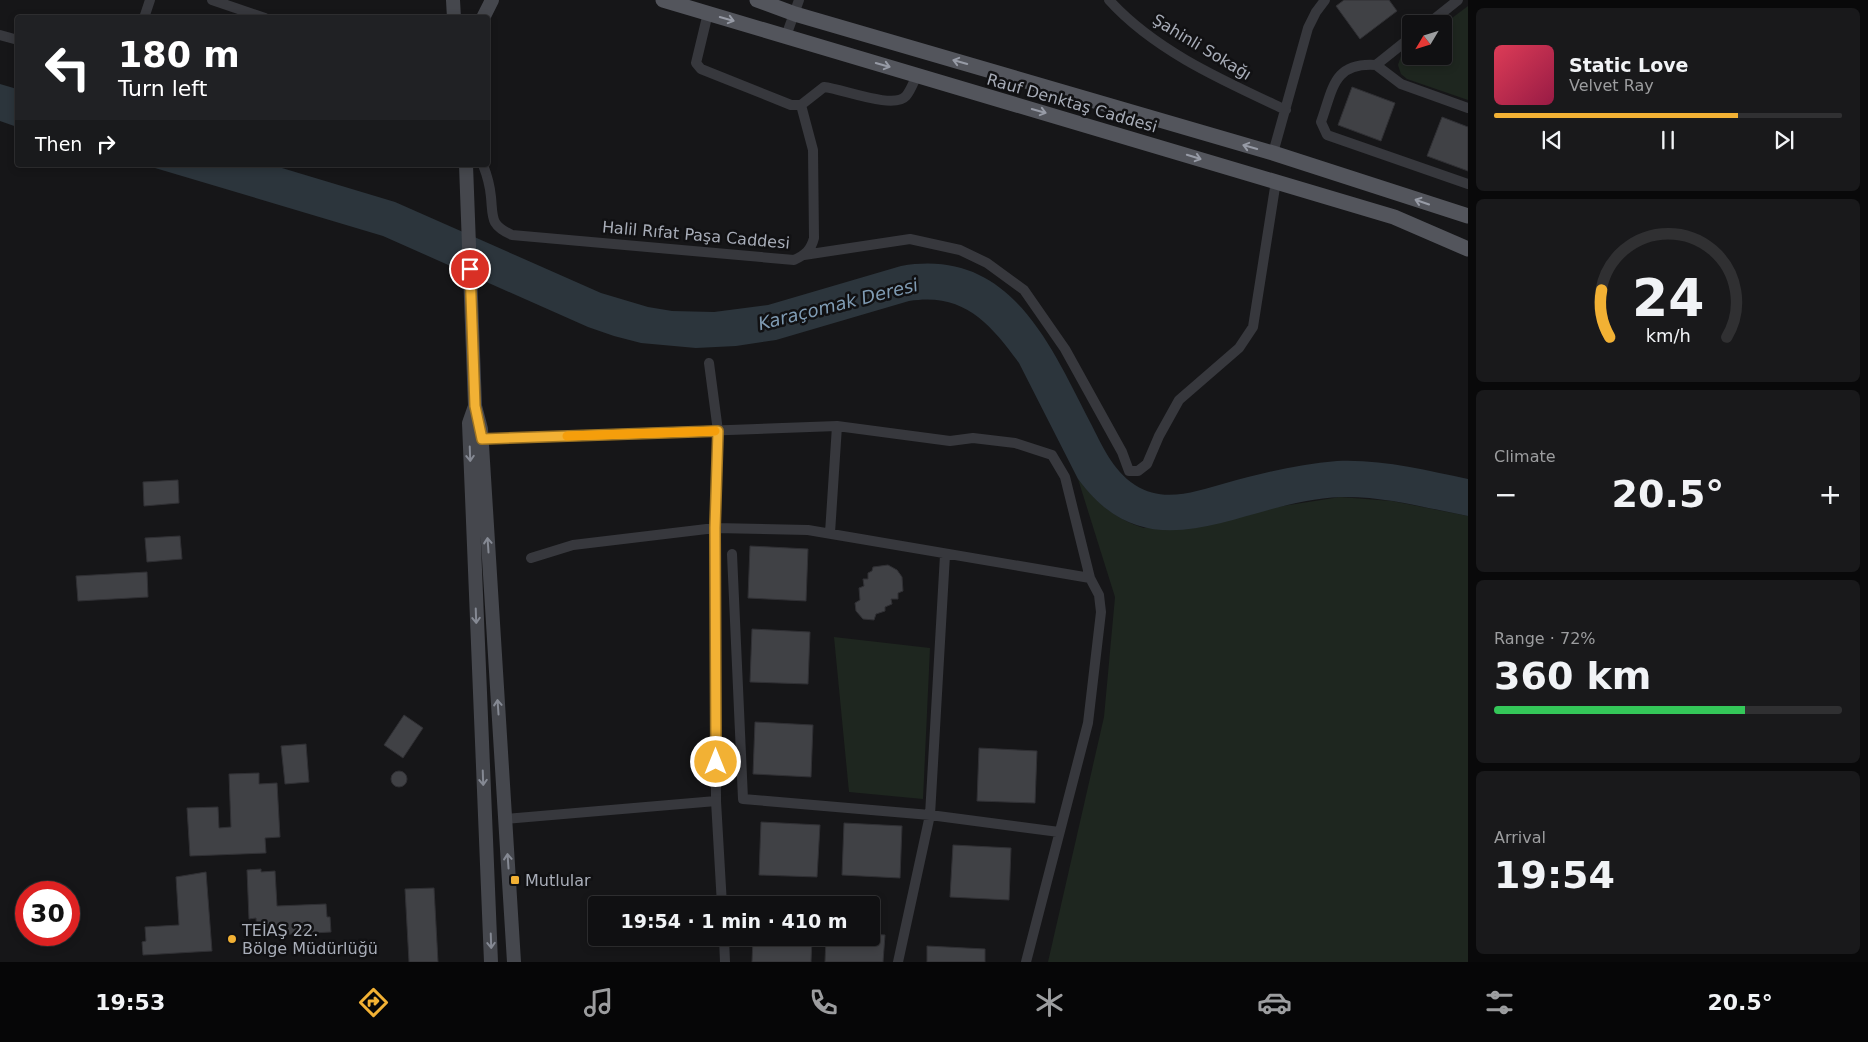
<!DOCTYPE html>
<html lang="en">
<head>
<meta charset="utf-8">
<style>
  body { margin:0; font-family:"DejaVu Sans",sans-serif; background:#19191b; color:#f1f3f6; height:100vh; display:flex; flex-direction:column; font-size:19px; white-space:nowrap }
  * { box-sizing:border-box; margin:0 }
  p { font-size:16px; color:#9c9d9f }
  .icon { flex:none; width:28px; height:28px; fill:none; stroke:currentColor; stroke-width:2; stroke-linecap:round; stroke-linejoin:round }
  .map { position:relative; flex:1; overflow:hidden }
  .details { display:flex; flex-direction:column; gap:8px; padding:8px; background:#09090a; width:400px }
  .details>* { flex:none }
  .banner { position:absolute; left:15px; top:15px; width:475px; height:152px; border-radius:5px; box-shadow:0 2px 8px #0003,0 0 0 1px #303032; background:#202124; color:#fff; overflow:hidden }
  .needle { width:32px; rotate:232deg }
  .fabs { position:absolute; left:1402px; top:15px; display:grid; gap:10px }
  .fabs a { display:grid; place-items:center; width:50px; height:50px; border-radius:5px; background:#101012; box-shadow:0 2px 8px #0003,0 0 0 1px #303032; font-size:25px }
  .speed { position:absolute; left:15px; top:881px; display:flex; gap:10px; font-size:25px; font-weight:700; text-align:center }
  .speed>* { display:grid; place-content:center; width:65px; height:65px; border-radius:50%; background:#101012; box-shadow:0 2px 8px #0003,0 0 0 1px #303032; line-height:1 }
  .speed .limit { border:8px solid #d22; background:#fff; color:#111 }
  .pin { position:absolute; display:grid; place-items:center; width:42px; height:42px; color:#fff; margin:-21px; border:2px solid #fff; border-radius:50%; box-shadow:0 1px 5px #0007 }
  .me { position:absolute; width:55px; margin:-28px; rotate:0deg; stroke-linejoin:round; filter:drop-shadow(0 0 4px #0008) }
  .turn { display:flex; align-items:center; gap:18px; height:105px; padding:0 20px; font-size:22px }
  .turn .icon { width:65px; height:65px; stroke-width:2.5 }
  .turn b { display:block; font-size:35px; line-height:42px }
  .then { display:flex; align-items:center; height:48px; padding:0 20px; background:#0003; gap:10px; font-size:19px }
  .big { font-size:38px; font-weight:700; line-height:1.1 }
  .details .tile { flex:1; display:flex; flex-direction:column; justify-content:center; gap:8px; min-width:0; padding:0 18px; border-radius:8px; background:#19191b }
  .details .dial { align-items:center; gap:0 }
  .dial svg { height:130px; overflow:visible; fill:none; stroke:#303032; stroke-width:7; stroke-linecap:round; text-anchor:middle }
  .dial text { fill:#f1f3f6; stroke:none }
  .song { display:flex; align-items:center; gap:15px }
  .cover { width:60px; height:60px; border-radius:8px; background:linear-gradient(135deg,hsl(350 70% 55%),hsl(340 70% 35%)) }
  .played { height:5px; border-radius:2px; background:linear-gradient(90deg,#f2b134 70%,#303032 70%) }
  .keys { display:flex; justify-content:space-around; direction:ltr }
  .heat { display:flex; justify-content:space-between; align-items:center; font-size:28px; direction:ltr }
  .charge { height:8px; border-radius:4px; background:linear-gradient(90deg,#34c759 72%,#303032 0) }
  .trip { position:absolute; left:588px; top:896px; width:292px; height:50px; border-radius:5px; background:#101012; box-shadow:0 2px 8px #0003,0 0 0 1px #303032; font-weight:700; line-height:50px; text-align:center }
  .dock { display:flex; height:80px; justify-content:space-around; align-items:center; background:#060607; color:#9c9d9f }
  .dock .icon { width:35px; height:35px }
  .dock .selected { color:#f2b134 }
  .dock b { font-size:22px; color:#f1f3f6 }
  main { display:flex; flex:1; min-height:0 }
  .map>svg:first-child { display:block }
</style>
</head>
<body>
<main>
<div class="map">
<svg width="1468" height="962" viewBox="0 0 1468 962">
  <rect width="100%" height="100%" fill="#161618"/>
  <!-- green -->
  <path fill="#1e261f" d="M1468,6V100L1407,79L1401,74L1398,65L1401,56L1411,48V56H1444V24Z
    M1078,479C1096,502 1115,519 1144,528L1340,497L1392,501L1468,516V962H1048L1104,717L1115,597Z
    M834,637L930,648L923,799L849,792Z"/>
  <!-- water -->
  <path fill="#2c353c" d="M0,84L17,89V127L0,121Z
    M145,165H272L395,202L601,293L648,307L672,311L714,312L768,305L901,266C1009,247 1049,342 1090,422C1102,445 1112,470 1135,485C1164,504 1196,491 1226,483C1263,473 1299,464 1337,461C1381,459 1425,470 1468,479V516C1426,508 1384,496 1341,497C1243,500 1153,581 1078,479L1019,363C990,323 963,292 909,301L776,340L736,346L696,348L641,343L614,336L588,327L383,236Z"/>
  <!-- building -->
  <path fill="#404145" stroke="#303034" d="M1344,0H1389L1397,11L1360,39L1336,6Z
    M1352,87L1395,103L1381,141L1338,125Z
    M1442,117L1468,127V171L1427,156Z
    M178,480L179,503L144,506L143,482Z
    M180,536L182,559L147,562L145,538Z
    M750,546L808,549L806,601L748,598Z
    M888,565L897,570L902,577L903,591L898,593V599H891L892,604L885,607V611L876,614L874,620L863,619L856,611L855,603L860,600L859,588L864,586L863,579H868V573L872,571L873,567Z
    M147,572L148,597L78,601L76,576Z
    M752,629L810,632L808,684L750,682Z
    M404,715L423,728L403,758L384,745Z
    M755,722L813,725L811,777L753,774Z
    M306,744L309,782L285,784L281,746Z
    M979,748L1037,751L1035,803L977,801Z
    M391 779a8 8 0 1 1 16 0a8 8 0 1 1-16 0Z
    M259,773V784L277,783L280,837L265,838L266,853L190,856L187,808L218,807L219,828L231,827L229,774Z
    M761,822L820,825L817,877L759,875Z
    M844,823L902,826L900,878L842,875Z
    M953,845L1011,848L1009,900L950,897Z
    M261,869V872L275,871L277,906L326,904L327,917H330L331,932L257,936L256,918L249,919L247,870Z
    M206,872L212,951L143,955L142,942L146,941L145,927L179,925L176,877Z
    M434,888L438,962H409L405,889Z
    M871,934L885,935L883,962H825L826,938H871Z
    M753,938H812L811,962H752Z
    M927,946L985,949V962H927Z"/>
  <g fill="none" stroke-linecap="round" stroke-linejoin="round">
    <!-- street -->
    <path stroke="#37383d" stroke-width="10" d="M212,0L265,18
      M1109,0C1155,51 1224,81 1286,110
      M708,13L696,63L701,69L791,105H801L824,87C843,89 894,110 906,96C911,90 914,81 917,75
      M144,18L150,0
      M1428,24L1458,0
      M0,35L18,40
      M786,36L799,0
      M1411,37L1376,65C1333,62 1333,89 1321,122L1327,135L1468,184
      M1376,65L1401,84L1468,108
      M1273,153L1308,28L1316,12L1325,0
      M483,165C487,175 490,186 491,197C493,218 490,225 512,235L794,260C805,255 811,250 814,238L813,150L801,105
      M804,255L910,239L960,250L987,263L1024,290L1065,349L1122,452L1129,471H1138L1147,464L1159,436L1179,400L1239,348L1253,327L1276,181
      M709,363L718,431L715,528L716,801
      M481,439L837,426L950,441L973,438L1015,443L1052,455L1065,477L1090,578L1099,595L1101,612L1088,723L1026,962
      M830,533L837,426
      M732,554L743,799L930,815L1059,832
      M531,558L573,545L715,528L808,530L1090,578
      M505,819L716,801L722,905
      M724,938L725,962
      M898,962L930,815L945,555"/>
    <!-- secondary -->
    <path stroke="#45474d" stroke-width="14" d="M453,0L454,18
      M483,18L492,0
      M466,165L475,406L481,429L514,962
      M475,406L469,423L491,962"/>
    <!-- primary -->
    <path stroke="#53555c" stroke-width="15" d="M663,0L1394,217L1468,249
      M757,0L795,14L1273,153L1468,216"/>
  </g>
  <!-- one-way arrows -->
  <defs><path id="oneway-shaft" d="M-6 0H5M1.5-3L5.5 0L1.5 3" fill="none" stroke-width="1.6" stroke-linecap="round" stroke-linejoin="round" transform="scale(1.25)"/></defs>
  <g stroke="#979ba6">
    <use href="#oneway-shaft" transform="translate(727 19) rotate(16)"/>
    <use href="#oneway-shaft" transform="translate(960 62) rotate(-164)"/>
    <use href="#oneway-shaft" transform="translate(883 65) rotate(16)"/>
    <use href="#oneway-shaft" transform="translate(1039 111) rotate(16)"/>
    <use href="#oneway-shaft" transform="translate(1250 147) rotate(-164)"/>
    <use href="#oneway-shaft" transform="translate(1194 157) rotate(17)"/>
    <use href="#oneway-shaft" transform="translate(1422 202) rotate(-161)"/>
  </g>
  <g stroke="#858993">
    <use href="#oneway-shaft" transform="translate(470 454) rotate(88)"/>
    <use href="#oneway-shaft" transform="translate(488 545) rotate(-94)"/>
    <use href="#oneway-shaft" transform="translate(476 616) rotate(88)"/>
    <use href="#oneway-shaft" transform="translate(498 707) rotate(-94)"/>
    <use href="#oneway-shaft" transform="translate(483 778) rotate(88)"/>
    <use href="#oneway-shaft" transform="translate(508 861) rotate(-94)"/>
    <use href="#oneway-shaft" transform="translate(491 941) rotate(88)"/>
  </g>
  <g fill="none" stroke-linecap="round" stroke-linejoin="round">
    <!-- route casing -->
    <g stroke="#9d7322" stroke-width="12">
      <path id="route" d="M470,269L475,406L482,439L718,431L715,528L716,762"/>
    </g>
    <!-- route -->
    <use href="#route" stroke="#f2b134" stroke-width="9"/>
    <!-- slow -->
    <path stroke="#f59e0b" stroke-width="9" d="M567,436L715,431"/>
  </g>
  <!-- markers -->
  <g fill="#f2b134" stroke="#111113" stroke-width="2">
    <rect x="510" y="875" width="10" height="10" rx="2.5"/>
    <circle cx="232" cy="939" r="5"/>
  </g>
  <g text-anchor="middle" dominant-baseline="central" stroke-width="5" stroke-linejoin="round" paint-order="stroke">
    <!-- street labels -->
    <g font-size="16" fill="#a8adb8" stroke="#111113">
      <text transform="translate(1202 47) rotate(31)">Şahinli Sokağı</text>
      <text transform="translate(1072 103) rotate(16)">Rauf Denktaş Caddesi</text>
      <text transform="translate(696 235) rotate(5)">Halil Rıfat Paşa Caddesi</text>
    </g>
    <!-- poi labels -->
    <g font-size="16" fill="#a8adb8" stroke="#111113" text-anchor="start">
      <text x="525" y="880">Mutlular</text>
      <text x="242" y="930">TEİAŞ 22.<tspan x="242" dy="18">Bölge Müdürlüğü</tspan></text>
    </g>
    <!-- water labels -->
    <g font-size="18" font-style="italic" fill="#7f9bb3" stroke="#111113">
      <text transform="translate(838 304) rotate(-14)">Karaçomak Deresi</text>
    </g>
  </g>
</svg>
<div class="fabs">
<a><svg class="needle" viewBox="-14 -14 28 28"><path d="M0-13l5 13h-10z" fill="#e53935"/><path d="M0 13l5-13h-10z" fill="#9c9d9f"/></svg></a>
</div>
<div class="speed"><div class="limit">30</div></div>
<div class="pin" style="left:470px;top:269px;background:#d93025"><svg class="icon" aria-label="arrive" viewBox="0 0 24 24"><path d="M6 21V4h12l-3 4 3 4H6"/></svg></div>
<svg class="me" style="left:716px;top:762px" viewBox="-20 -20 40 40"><circle r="17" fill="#f2b134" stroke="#fff" stroke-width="3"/><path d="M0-11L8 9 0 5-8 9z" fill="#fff"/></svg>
<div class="trip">19:54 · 1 min · 410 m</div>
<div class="banner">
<div class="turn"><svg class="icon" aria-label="left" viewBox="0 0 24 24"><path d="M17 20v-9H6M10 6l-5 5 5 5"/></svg><div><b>180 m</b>Turn left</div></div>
<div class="then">Then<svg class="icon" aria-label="right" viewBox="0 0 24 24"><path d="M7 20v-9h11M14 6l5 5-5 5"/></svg></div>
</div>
</div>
<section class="details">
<div class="tile">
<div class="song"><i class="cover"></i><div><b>Static Love</b><p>Velvet Ray</p></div></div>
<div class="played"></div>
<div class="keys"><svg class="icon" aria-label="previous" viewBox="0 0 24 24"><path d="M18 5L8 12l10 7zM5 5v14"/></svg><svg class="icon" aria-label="pause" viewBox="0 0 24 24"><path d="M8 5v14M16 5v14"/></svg><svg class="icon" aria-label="next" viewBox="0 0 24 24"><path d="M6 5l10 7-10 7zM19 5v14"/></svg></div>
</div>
<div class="tile dial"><svg viewBox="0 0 100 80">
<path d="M14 69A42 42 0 1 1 86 69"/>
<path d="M14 69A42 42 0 0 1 9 40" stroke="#f2b134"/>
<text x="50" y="56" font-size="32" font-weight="700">24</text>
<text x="50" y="72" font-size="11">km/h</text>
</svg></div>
<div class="tile"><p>Climate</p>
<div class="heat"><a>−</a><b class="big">20.5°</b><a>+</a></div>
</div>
<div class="tile"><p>Range · 72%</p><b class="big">360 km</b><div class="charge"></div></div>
<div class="tile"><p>Arrival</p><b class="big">19:54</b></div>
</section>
</main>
<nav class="dock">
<b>19:53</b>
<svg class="icon selected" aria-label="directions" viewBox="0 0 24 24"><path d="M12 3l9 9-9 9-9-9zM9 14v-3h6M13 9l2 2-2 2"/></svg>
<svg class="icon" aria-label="music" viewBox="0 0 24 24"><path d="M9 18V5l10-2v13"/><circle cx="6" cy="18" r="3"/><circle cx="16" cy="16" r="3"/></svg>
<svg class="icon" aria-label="phone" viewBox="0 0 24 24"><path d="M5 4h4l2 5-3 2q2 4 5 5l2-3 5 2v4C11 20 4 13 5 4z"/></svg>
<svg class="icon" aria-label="climate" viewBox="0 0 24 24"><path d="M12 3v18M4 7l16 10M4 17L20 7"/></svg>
<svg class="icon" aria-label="car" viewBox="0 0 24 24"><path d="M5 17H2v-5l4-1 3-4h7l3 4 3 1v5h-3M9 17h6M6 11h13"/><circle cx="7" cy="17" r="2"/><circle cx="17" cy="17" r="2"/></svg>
<svg class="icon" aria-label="filters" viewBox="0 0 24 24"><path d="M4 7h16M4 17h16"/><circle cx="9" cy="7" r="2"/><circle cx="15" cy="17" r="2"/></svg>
<b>20.5°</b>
</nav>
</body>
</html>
